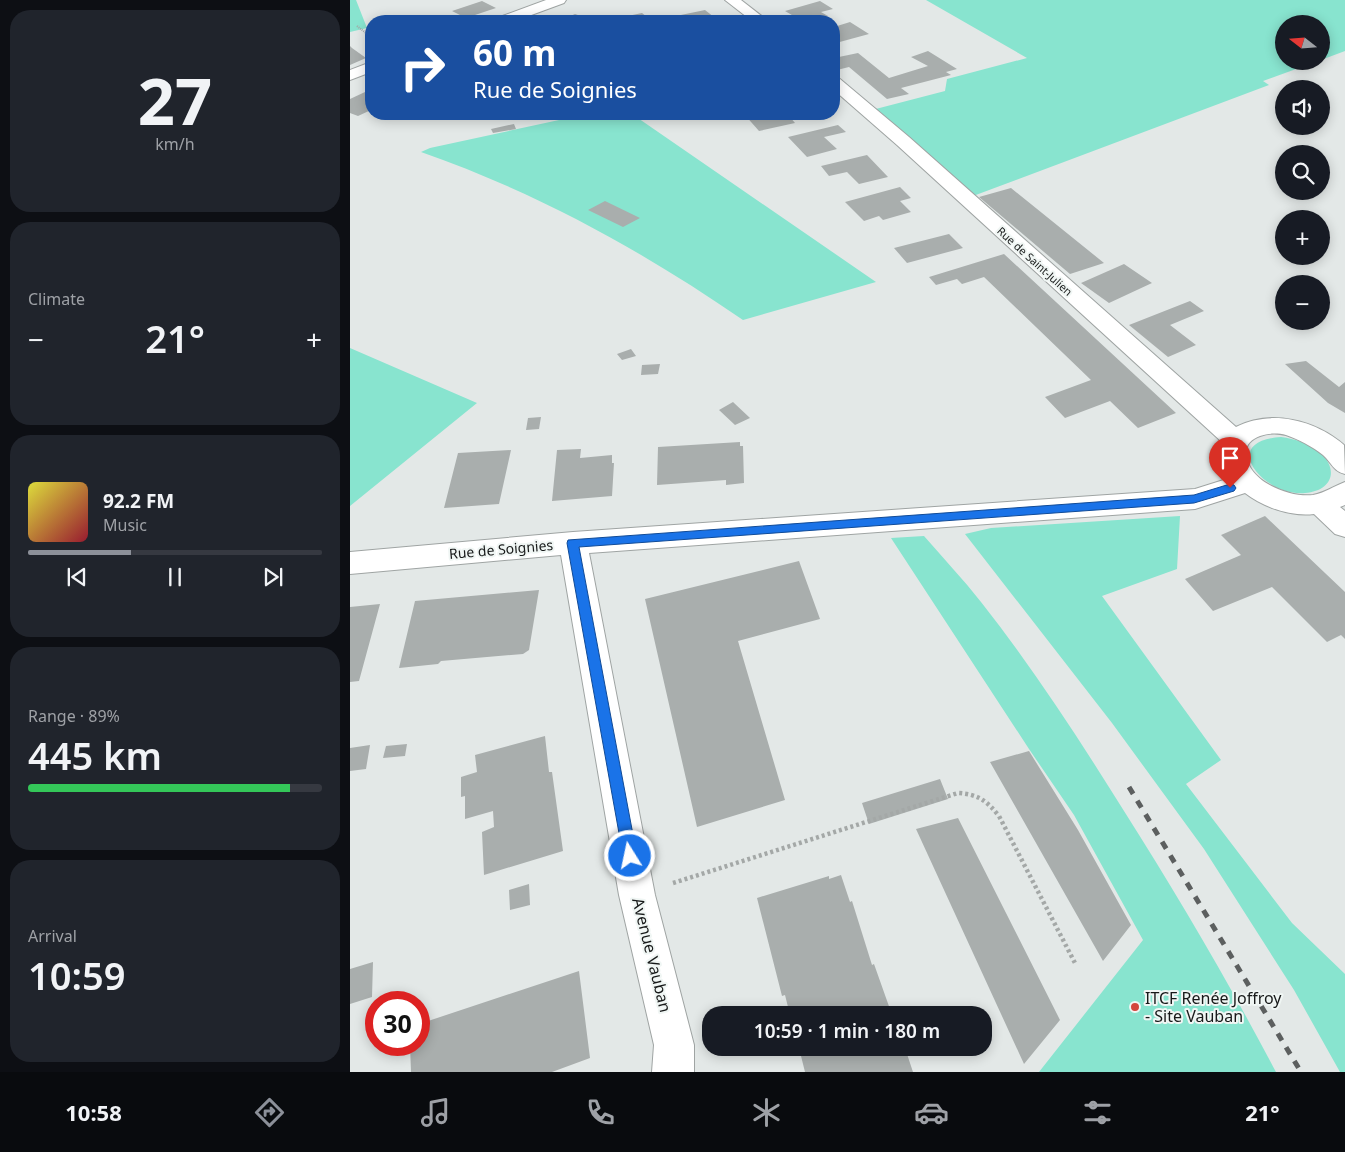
<!DOCTYPE html>
<html lang="en">
<head>
<meta charset="utf-8">
<style>
  body { margin:0; font-family:"Noto Sans",sans-serif; background:#20242c; color:#f1f3f6; height:100vh; display:flex; flex-direction:column; font-size:19px; white-space:nowrap }
  * { box-sizing:border-box; margin:0 }
  p { font-size:16px; color:#9ea1a6 }
  .icon { flex:none; width:28px; height:28px; fill:none; stroke:currentColor; stroke-width:2; stroke-linecap:round; stroke-linejoin:round }
  .map { position:relative; flex:1; overflow:hidden }
  .drawer { display:flex; flex-direction:column; gap:10px; padding:10px; background:#0d0f14; width:350px }
  .drawer>* { flex:none }
  .top-card { position:absolute; left:15px; top:15px; width:475px; height:105px; border-radius:20px; box-shadow:0 2px 12px #0003; background:#1a4fa0; color:#fff; overflow:hidden }
  .needle { width:32px; rotate:287deg }
  .tools { position:absolute; left:925px; top:15px; display:grid; gap:10px }
  .tools a { display:grid; place-items:center; width:55px; height:55px; border-radius:50%; background:#171b24; box-shadow:0 2px 12px #0003; font-size:25px }
  .speed { position:absolute; left:15px; top:991px; display:flex; gap:10px; font-size:25px; font-weight:700; text-align:center }
  .speed>* { display:grid; place-content:center; width:65px; height:65px; border-radius:50%; background:#171b24; box-shadow:0 2px 12px #0003; line-height:1 }
  .speed .limit { border:8px solid #d22; background:#fff; color:#111 }
  .pin { position:absolute; display:grid; place-items:center; width:42px; height:42px; color:#fff; margin:-51px -21px; border-radius:50% 50% 50% 0; rotate:-45deg; box-shadow:0 0 5px #0007 }
  .pin .icon { rotate:45deg }
  .me { position:absolute; width:55px; margin:-28px; rotate:350deg; stroke-linejoin:round; filter:drop-shadow(0 0 4px #0008) }
  .turn { display:flex; align-items:center; gap:18px; height:105px; padding:0 25px; font-size:22px }
  .turn .icon { width:65px; height:65px; stroke-width:2.5 }
  .turn b { display:block; font-size:35px; line-height:42px }
  .big { font-size:38px; font-weight:600; line-height:1.1 }
  .drawer .card { flex:1; display:flex; flex-direction:column; justify-content:center; gap:8px; min-width:0; padding:0 18px; border-radius:20px; background:#20242c }
  .drawer .dial { align-items:center; gap:0 }
  .dial b { font-size:65px; line-height:1 }
  .song { display:flex; align-items:center; gap:15px }
  .cover { width:60px; height:60px; border-radius:8px; background:linear-gradient(135deg,hsl(60 70% 55%),hsl(350 70% 35%)) }
  .played { height:5px; border-radius:2px; background:linear-gradient(90deg,#8c9099 35%,#363941 35%) }
  .keys { display:flex; justify-content:space-around; direction:ltr }
  .heat { display:flex; justify-content:space-between; align-items:center; font-size:28px; direction:ltr }
  .charge { height:8px; border-radius:4px; background:linear-gradient(90deg,#34c759 89%,#363941 0) }
  .trip { position:absolute; left:352px; top:1006px; width:290px; height:50px; border-radius:20px; background:#171b24; box-shadow:0 2px 12px #0003; font-weight:600; line-height:50px; text-align:center }
  .dock { display:flex; height:80px; justify-content:space-around; align-items:center; background:#090b0e; color:#9ea1a6 }
  .dock .icon { width:35px; height:35px }
  .dock .selected { color:#8c9099 }
  .dock b { font-size:22px; color:#f1f3f6 }
  main { display:flex; flex:1; min-height:0 }
  .map>svg:first-child { display:block }
</style>
</head>
<body>
<main>
<section class="drawer">
<div class="card dial"><b>27</b><p>km/h</p></div>
<div class="card"><p>Climate</p>
<div class="heat"><a>−</a><b class="big">21°</b><a>+</a></div>
</div>
<div class="card">
<div class="song"><i class="cover"></i><div><b>92.2 FM</b><p>Music</p></div></div>
<div class="played"></div>
<div class="keys"><svg class="icon" aria-label="previous" viewBox="0 0 24 24"><path d="M18 5L8 12l10 7zM5 5v14"/></svg><svg class="icon" aria-label="pause" viewBox="0 0 24 24"><path d="M8 5v14M16 5v14"/></svg><svg class="icon" aria-label="next" viewBox="0 0 24 24"><path d="M6 5l10 7-10 7zM19 5v14"/></svg></div>
</div>
<div class="card"><p>Range · 89%</p><b class="big">445 km</b><div class="charge"></div></div>
<div class="card"><p>Arrival</p><b class="big">10:59</b></div>
</section>
<div class="map">
<svg width="995" height="1072" viewBox="0 0 995 1072">
  <rect width="100%" height="100%" fill="#e3e8e7"/>
  <!-- green -->
  <path fill="#88e4cf" d="M0,0H6L17,28L0,32Z
    M576,0H995V51L971,60V24H934V61H968L913,81L919,85L615,199L518,111L595,91L597,79L677,58Z
    M237,114H282L526,282L393,320C291,250 188,193 71,152L80,148Z
    M0,348L127,403L0,506Z
    M931,437C945,439 959,443 970,452C990,471 981,491 955,493C914,497 867,441 931,437Z
    M830,516L827,569L752,596L871,760L836,784L942,923L995,974V1072H990L944,990L854,849L762,723L615,534L641,528Z
    M574,536C593,558 613,579 631,602C683,668 729,739 774,811C828,896 879,983 926,1072H689L793,940L724,815L679,749L541,538Z"/>
  <!-- building -->
  <path fill="#a9aead" d="M132,1L146,8L116,18L102,11Z
    M470,1L483,9L471,12L478,16L464,19L458,15L447,18L435,11Z
    M355,10L369,21H332L326,16Z
    M292,13L302,21H278L273,17Z
    M225,14L245,21H209Z
    M500,22L519,34L486,43L484,42V27Z
    M0,46L2,48L16,58L0,65Z
    M578,51L607,69L596,72L601,75L551,88L559,94L537,99L499,67L487,70L484,67V58L508,53L539,78L578,66L561,57Z
    M15,92L21,94V110L8,116L0,113V99Z
    M394,114H450V115L440,117L445,123L409,131Z
    M164,124L166,129L143,133L141,129Z
    M488,125L496,132L474,137L487,149L457,157L438,137Z
    M517,155L538,177L509,184L497,172L479,176L471,166Z
    M550,187L561,198L550,201L561,212L533,220L529,216L514,221L495,202Z
    M661,188L754,263L720,274L629,197Z
    M255,201L290,218L273,227L238,210Z
    M599,234L613,248L557,263L544,248Z
    M654,254L826,413L788,428L760,401L715,418L695,397L741,380L634,277L612,284L607,279L586,285L579,277Z
    M774,264L802,283L759,303L731,283Z
    M840,301L854,311L820,325L846,345L818,357L779,325Z
    M281,349L286,356L272,360L267,354Z
    M956,361L989,387L995,382V413L978,403L935,364Z
    M310,364L308,374L291,375L292,365Z
    M383,402L400,418L385,425L369,410Z
    M191,417L189,429L176,430L178,418Z
    M390,442V446H393L394,483L376,485V480L307,485L308,447Z
    M231,449L230,458L262,455V463H264L262,496L202,501L207,450Z
    M161,450L149,504L94,508L108,453Z
    M915,516L995,592V639L991,635L977,642L922,587L863,611L835,579L891,555L871,535Z
    M449,561L470,619L388,641L435,800L347,827L295,599Z
    M189,590L179,650L173,654L91,661L88,664L49,668L65,601Z
    M30,604L9,681L0,682V607Z
    M195,736L199,772H202L213,851L134,875L132,832L144,827L143,811L115,819V796L111,797V777L127,772L125,755Z
    M57,744L55,756L33,758L36,746Z
    M20,745L16,769L0,771V748Z
    M679,751L728,830L781,925L753,961L640,762Z
    M590,779L598,799L519,824L512,803Z
    M608,818L710,1020L674,1064L566,829Z
    M491,875L500,902L502,901L522,965L524,964L541,1012L543,1011L545,1015H440L435,995L432,996L407,898L479,876V879Z
    M179,884L180,905L160,910L159,890Z
    M23,962L22,997L0,1004V969Z
    M229,971L240,1058L202,1072H61L60,1045H69V1024Z
    M449,1048H555L563,1072H455Z"/>
  <g fill="none" stroke-linecap="round" stroke-linejoin="round">
    <!-- minor casing -->
    <g stroke="#9fa4a3" stroke-width="2">
      <path id="minor" d="M196,0H216L214,3L165,21H145L147,18Z
        M375,0H391L418,21H402Z
        M21,62V72L0,80V70Z
        M484,77L490,79L559,137L886,427C921,409 965,420 994,445L995,474C983,471 982,463 973,455C963,447 948,439 936,435C928,433 918,433 910,436C902,439 896,444 896,452C896,481 939,498 963,495C975,493 984,486 995,482V505L990,507L995,511V537L985,534L964,514C941,517 913,507 895,493L845,509L239,553L305,895L344,1045V1072H302L304,1045L269,895L211,555L0,574V552L223,532L845,489L880,478C873,467 867,456 873,443L547,145L484,90Z"/>
    </g>
    <!-- path-far1 -->
    <path stroke="#a4a8a7" stroke-width="2" stroke-dasharray="1 1" stroke-linecap="butt" d="M7,26L21,37"/>
    <!-- path -->
    <path stroke="#a4a8a7" stroke-width="4.5" stroke-dasharray="3 3" stroke-linecap="butt" d="M323,883L608,793C628,794 637,801 649,816L726,965"/>
    <!-- minor -->
    <use href="#minor" fill="#fff" fill-rule="evenodd"/>
    <!-- rail -->
    <path stroke="#5c5f5f" stroke-width="5" stroke-dasharray="8 8" stroke-linecap="butt" d="M779,787L951,1072"/>
  </g>
  <!-- route -->
  <path fill="#1a73e8" stroke="#114b97" d="M880,484L884,485L886,488L884,491L844,503L229,547L287,856L285,861L280,863L274,861L217,543L218,540L844,495Z"/>
  <!-- markers -->
  <circle fill="#d3453c" stroke="#f0f6f4" stroke-width="2" cx="785" cy="1007" r="5"/>
  <g text-anchor="middle" dominant-baseline="central" stroke-width="4" stroke-linejoin="round" paint-order="stroke">
    <!-- far-street labels -->
    <g font-size="11" fill="#171919" stroke="#f0f6f4">
      <text transform="translate(685 261) rotate(42)">Rue de Saint-Julien</text>
    </g>
    <!-- street labels -->
    <g font-size="14" fill="#171919" stroke="#f0f6f4">
      <text transform="translate(151 549) rotate(-5)">Rue de Soignies</text>
    </g>
    <!-- near-street labels -->
    <g font-size="16" fill="#171919" stroke="#f0f6f4">
      <text transform="translate(302 955) rotate(76)">Avenue Vauban</text>
    </g>
    <!-- near-poi labels -->
    <g font-size="16" fill="#171919" stroke="#f0f6f4" text-anchor="start">
      <text x="795" y="998">ITCF Renée Joffroy<tspan x="795" dy="18">- Site Vauban</tspan></text>
    </g>
  </g>
</svg>
<div class="tools">
<a><svg class="needle" viewBox="-14 -14 28 28"><path d="M0-13l5 13h-10z" fill="#e53935"/><path d="M0 13l5-13h-10z" fill="#9ea1a6"/></svg></a>
<a><svg class="icon" aria-label="sound" viewBox="0 0 24 24"><path d="M4 9h4l5-4v14l-5-4H4zM17 9q2 3 0 6"/></svg></a>
<a><svg class="icon" aria-label="search" viewBox="0 0 24 24"><circle cx="10" cy="10" r="6"/><path d="M15 15l6 6"/></svg></a>
<a>+</a>
<a>−</a>
</div>
<div class="speed"><div class="limit">30</div></div>
<div class="pin" style="left:880px;top:488px;background:#d93025"><svg class="icon" aria-label="arrive" viewBox="0 0 24 24"><path d="M6 21V4h12l-3 4 3 4H6"/></svg></div>
<svg class="me" style="left:280px;top:856px" viewBox="-20 -20 40 40"><circle r="17" fill="#1a73e8" stroke="#fff" stroke-width="3"/><path d="M0-11L8 9 0 5-8 9z" fill="#fff"/></svg>
<div class="trip">10:59 · 1 min · 180 m</div>
<div class="top-card">
<div class="turn"><svg class="icon" aria-label="right" viewBox="0 0 24 24"><path d="M7 20v-9h11M14 6l5 5-5 5"/></svg><div><b>60 m</b>Rue de Soignies</div></div>
</div>
</div>
</main>
<nav class="dock">
<b>10:58</b>
<svg class="icon selected" aria-label="directions" viewBox="0 0 24 24"><path d="M12 3l9 9-9 9-9-9zM9 14v-3h6M13 9l2 2-2 2"/></svg>
<svg class="icon" aria-label="music" viewBox="0 0 24 24"><path d="M9 18V5l10-2v13"/><circle cx="6" cy="18" r="3"/><circle cx="16" cy="16" r="3"/></svg>
<svg class="icon" aria-label="phone" viewBox="0 0 24 24"><path d="M5 4h4l2 5-3 2q2 4 5 5l2-3 5 2v4C11 20 4 13 5 4z"/></svg>
<svg class="icon" aria-label="climate" viewBox="0 0 24 24"><path d="M12 3v18M4 7l16 10M4 17L20 7"/></svg>
<svg class="icon" aria-label="car" viewBox="0 0 24 24"><path d="M5 17H2v-5l4-1 3-4h7l3 4 3 1v5h-3M9 17h6M6 11h13"/><circle cx="7" cy="17" r="2"/><circle cx="17" cy="17" r="2"/></svg>
<svg class="icon" aria-label="filters" viewBox="0 0 24 24"><path d="M4 7h16M4 17h16"/><circle cx="9" cy="7" r="2"/><circle cx="15" cy="17" r="2"/></svg>
<b>21°</b>
</nav>
</body>
</html>
